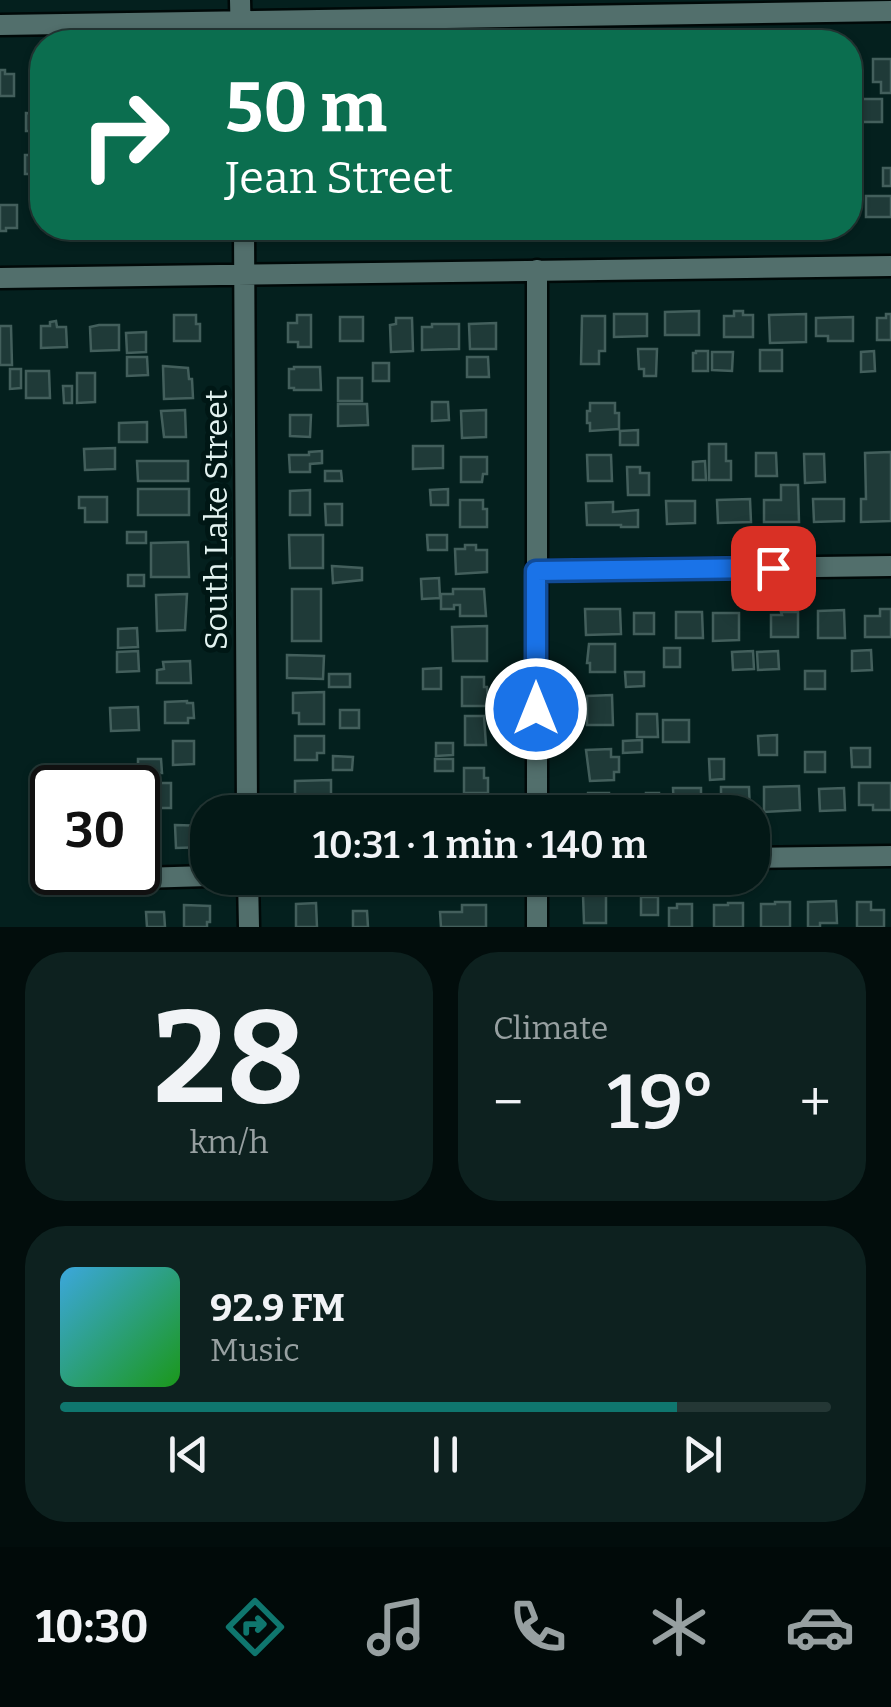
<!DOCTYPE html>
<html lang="en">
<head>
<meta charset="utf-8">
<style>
  body { margin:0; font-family:Bitter,serif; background:#0d211f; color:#f1f3f6; height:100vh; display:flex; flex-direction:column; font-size:38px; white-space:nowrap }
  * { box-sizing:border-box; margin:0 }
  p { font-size:32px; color:#97a0a1 }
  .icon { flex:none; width:55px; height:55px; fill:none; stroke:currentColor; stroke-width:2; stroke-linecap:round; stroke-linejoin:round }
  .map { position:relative; height:927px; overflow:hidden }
  .details { display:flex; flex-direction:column; gap:25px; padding:25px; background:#020d0c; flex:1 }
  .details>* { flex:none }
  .hud { position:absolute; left:30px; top:30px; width:832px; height:210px; border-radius:40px; box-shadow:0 2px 8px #0004,0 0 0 2px #243735; background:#0b6e4f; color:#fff; overflow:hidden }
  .speed { position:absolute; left:30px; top:765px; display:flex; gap:20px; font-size:50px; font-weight:700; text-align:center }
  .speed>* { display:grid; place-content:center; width:130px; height:130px; border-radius:50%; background:#031816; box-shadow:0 2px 8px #0004,0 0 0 2px #243735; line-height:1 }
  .speed .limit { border:5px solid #111; border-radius:15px; background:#fff; color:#111 }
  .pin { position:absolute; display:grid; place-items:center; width:85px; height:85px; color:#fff; margin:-42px; border-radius:20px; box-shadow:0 5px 15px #0006 }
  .me { position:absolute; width:110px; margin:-55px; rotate:0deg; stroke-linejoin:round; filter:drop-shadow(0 0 8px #0008) }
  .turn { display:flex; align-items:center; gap:35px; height:210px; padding:0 30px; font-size:45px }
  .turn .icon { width:130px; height:130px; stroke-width:2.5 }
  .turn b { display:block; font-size:70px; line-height:85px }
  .big { font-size:75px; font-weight:600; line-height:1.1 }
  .details .widget { flex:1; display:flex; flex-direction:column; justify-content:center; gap:15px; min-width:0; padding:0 35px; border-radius:40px; background:#0d211f }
  .details .dial { align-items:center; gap:0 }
  .dial b { font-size:130px; line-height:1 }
  .song { display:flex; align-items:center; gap:30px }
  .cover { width:120px; height:120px; border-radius:15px; background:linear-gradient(135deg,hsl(200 70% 55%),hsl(120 70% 35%)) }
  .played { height:10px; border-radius:5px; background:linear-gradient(90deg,#0f766e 80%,#243735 80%) }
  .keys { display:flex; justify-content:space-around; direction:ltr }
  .heat { display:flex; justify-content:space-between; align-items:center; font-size:55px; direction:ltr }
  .details .tiles { flex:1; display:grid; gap:25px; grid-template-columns:1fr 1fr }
  .widget:last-child { grid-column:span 2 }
  .trip { position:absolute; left:190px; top:795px; width:580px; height:100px; border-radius:40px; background:#031816; box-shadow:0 2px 8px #0004,0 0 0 2px #243735; font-weight:600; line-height:100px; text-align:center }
  .menu { display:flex; height:160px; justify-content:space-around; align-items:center; background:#010a09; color:#97a0a1 }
  .menu .icon { width:70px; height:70px }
  .menu .current { color:#0f766e }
  .menu b { font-size:45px; color:#f1f3f6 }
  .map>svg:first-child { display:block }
</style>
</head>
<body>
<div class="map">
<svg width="891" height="927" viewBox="0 0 891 927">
  <rect width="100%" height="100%" fill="#04201e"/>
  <!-- building -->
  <path fill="#1f3a38" stroke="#435f5c" stroke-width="2.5" d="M873,59H891V93H881V82H873Z
    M0,70H5V74H14V96H0Z
    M39,70H42V104H38Z
    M861,99H882V122H861Z
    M850,100H858L859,127L850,128Z
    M26,113L42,114V131H26Z
    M25,155H42V174H25Z
    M850,166H858V185H850Z
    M883,168H891V186H883Z
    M866,196H891V217H866Z
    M0,205H17V228H6V231H0Z
    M144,228H198V230L144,231Z
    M288,228H325V229H315V234H288Z
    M699,311V335H665V312Z
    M734,311H743V315H753V337H724V316H734Z
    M614,314H647V336L614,337Z
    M806,314V342L770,343L769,315Z
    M886,314H891V340H877V318H886Z
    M174,315H196V324H200V341H174Z
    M297,315H311V347H298V342H288V323H297Z
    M582,316H605V351H599V364H581Z
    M340,317H363V341H340Z
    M853,317V341H828V336H816V318Z
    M396,318H412L413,351L391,352L390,325L396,324Z
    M56,321L57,327H66L67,347L41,348V326H50V322Z
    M496,323V349H470L469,324Z
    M432,324H459V349L422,350V327H432Z
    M99,325H119V350L91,351L90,327Z
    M0,326H11L12,365H0Z
    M146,332V352L127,353L126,333Z
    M638,349H657L656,376H644V369H639Z
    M760,350H782V371H760Z
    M696,351H708V371H693V353H696Z
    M874,351L875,371L861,372V352Z
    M712,352H733L732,371L712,370Z
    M127,357H147L148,375L127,376Z
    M467,357H488L489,377H467Z
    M373,363H389V381H373Z
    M163,366L188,368L189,379H192L193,398L164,399Z
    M294,367H320L321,390H294V388H289V369H294Z
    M10,369H21V388L10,389Z
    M26,371H49L50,398H26Z
    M77,373H95V402L77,403Z
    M338,378H362V401H338Z
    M63,386H72V403H64Z
    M432,402H448L449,420L432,421Z
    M590,403H615V413H619V429L590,431V423H587V411H590Z
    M338,404H367L368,425L338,426Z
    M185,410L186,437H164L161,411Z
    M486,410V437L462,438L461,411Z
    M290,415H311L310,437L290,436Z
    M147,422V442H119V423Z
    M638,430V445H620V431Z
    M709,444H726V461H731V480H709Z
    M413,446H443V468L413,469Z
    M115,448V469L85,470L84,449Z
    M322,451V463L310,464V472H290L289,455H309V452Z
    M891,452V521L861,522V499H866L865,453Z
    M756,453H776L777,476H756Z
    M804,454H824L825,482L805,483Z
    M587,455H611L612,481H588Z
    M461,457H487V474H483L482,482H461Z
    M137,461H188V481H138Z
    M705,461L706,480H693V462Z
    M627,467H640V473H649V495H628Z
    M325,471H341L342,481H325Z
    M781,485H798L799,522H764V500H781Z
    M138,489H189V515H138Z
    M448,489V505H431L430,490Z
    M310,490V515H290V491Z
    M79,497H107V522H85V508H79Z
    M750,499L751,522L718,523L717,500Z
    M813,499H844V521L814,522Z
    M460,500H483V509H487V527H460Z
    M666,501H695V523L667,524Z
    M613,502V512L638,510V527H621V525H587L586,503Z
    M325,504H342V525H326Z
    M127,532H146V543H127Z
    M289,535H323V568H290Z
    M427,535H447V550H428Z
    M188,542L189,577H151V543Z
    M465,545H476V550H487V572L456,574L455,549H465Z
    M332,566L362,568V580L333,583Z
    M128,575H144V586H128Z
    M439,578L440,598L422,599L421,579Z
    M292,589H321V641H292Z
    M453,589H484L486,616H460V605H454V609H441V594H453Z
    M187,594L185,630L157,631L156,595Z
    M585,609H620L621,634L586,635Z
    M880,609H891V637H865V616H880Z
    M844,610L845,638H818V611Z
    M676,612H702L703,638H676Z
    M781,612H798V637H771V615H782Z
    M634,613H654V634H634Z
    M713,613H739V640L713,641Z
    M487,626V661H453L452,627Z
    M137,628L138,647L118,648V629Z
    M589,644H615V672H590V663H587Z
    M664,648H680V667H664Z
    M871,650L872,670L852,671V651Z
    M138,651L139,671L117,672V652Z
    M753,651L754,669L733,670L732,652Z
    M778,651L779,669L758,670L757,652Z
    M287,655L324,656L323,679L287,678Z
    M190,661L191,683H157V670L164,669L163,662Z
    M441,668V689H423V669Z
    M805,671H825V689H805Z
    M625,672H644V686L626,687Z
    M329,674H350V687H329Z
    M462,677H484V687H487L488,706H462Z
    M324,692V724H299V713H293V693Z
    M612,695L613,725H587V696Z
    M187,701V703H193L194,718H188V723H165V702Z
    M138,707L139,730L111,731L110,708Z
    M340,710H359V728H340Z
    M637,714H657L658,737H637Z
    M465,716H484L486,745H465Z
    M663,720H689V742H663Z
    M777,735V755H759L758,736Z
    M295,736H324V753H317V760H295Z
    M642,740V752L623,753V741Z
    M173,741H194V764L173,765Z
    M436,743H453V755L436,756Z
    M851,748H870V767H852Z
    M611,749V757H619V772H614V780L590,781L586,750Z
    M805,752H825V772H805Z
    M333,756L353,757L352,770H333Z
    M138,759H161L162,773H138Z
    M435,759H453V771H435Z
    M709,759H724V779L710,780Z
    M464,768H484V778H488V793H464Z
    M331,780V795H319L320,807H295V781Z
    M142,783H171V808H138V788L129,786H142Z
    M859,783H891V810H873V805H859Z
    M799,786L800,810L764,812V787Z
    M721,787H749L750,812H721Z
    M673,788H701V812H674Z
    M844,788L845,810L820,811L819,789Z
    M588,793H609V812H586Z
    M646,793H659V811H647Z
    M488,807V812H421V808Z
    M175,825L208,826V847L176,848Z
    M138,828H145L144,846L138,845Z
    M583,894H606V923H584Z
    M641,897H658V915H641Z
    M836,901L837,923H820V927H808V902Z
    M775,902H790V927H761V904H775Z
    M857,902H871V910H884V927H857Z
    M316,903L317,927H296V904Z
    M728,903H743V927H714V905H728Z
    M677,904H692V927H669V908H677Z
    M184,905L210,906V922H207V927H184Z
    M462,905H486V927H441L440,912H462Z
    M353,911H367L368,927H353Z
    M146,912H164L165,927H147Z"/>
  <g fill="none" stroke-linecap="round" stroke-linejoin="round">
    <!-- minor casing -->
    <g stroke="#000908" stroke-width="25">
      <path id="minor" d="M240,0L241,42
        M0,25L891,11
        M244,228L247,812
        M0,278L891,266
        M536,571L891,566
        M537,812V270
        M752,858L891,856
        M248,878L249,927
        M537,878V927
        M73,880L208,876"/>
    </g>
    <!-- minor -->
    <use href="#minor" stroke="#526f6c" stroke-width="20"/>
  </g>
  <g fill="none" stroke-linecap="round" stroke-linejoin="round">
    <!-- route casing -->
    <g stroke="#114b97" stroke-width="25">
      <path id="route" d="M536,709V571L773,568"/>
    </g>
    <!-- route -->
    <use href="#route" stroke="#1a73e8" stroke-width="18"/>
  </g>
  <g text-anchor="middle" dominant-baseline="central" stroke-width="10" stroke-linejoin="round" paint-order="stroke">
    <!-- street labels -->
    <g font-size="32" fill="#e2f2f0" stroke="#001715">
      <text transform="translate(216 520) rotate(-90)">South Lake Street</text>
    </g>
  </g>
</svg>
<div class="speed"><div class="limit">30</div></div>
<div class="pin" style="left:773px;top:568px;background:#d93025"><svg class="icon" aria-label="arrive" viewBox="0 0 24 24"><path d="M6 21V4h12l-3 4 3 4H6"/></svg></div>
<svg class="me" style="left:536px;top:709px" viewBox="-20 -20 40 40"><circle r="17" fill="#1a73e8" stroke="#fff" stroke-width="3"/><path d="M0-11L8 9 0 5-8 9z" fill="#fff"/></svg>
<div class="trip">10:31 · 1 min · 140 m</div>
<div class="hud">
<div class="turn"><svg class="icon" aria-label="right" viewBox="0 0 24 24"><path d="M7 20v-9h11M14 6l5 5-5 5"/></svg><div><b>50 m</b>Jean Street</div></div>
</div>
</div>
<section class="details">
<div class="tiles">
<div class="widget dial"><b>28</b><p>km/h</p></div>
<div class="widget"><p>Climate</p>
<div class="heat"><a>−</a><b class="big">19°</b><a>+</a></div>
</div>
<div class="widget">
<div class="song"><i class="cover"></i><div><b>92.9 FM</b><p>Music</p></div></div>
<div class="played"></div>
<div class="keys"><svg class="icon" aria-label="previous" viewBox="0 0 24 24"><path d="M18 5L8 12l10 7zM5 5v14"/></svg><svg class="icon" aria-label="pause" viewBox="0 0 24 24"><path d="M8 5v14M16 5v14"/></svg><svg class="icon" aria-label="next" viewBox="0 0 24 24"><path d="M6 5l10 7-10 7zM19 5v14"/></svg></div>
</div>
</div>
</section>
<nav class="menu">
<b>10:30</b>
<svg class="icon current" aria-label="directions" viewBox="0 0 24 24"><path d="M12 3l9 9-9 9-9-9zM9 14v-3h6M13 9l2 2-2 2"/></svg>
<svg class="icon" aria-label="music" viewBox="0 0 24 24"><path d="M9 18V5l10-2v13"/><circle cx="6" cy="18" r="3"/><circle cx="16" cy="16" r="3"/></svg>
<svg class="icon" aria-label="phone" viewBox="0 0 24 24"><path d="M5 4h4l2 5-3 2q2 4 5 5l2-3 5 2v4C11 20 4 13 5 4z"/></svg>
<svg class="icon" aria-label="climate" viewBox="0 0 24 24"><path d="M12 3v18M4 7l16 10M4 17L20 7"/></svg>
<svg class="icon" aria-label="car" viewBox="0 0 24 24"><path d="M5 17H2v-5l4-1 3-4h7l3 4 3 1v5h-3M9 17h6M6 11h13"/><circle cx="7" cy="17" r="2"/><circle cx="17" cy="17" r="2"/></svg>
</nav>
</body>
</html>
